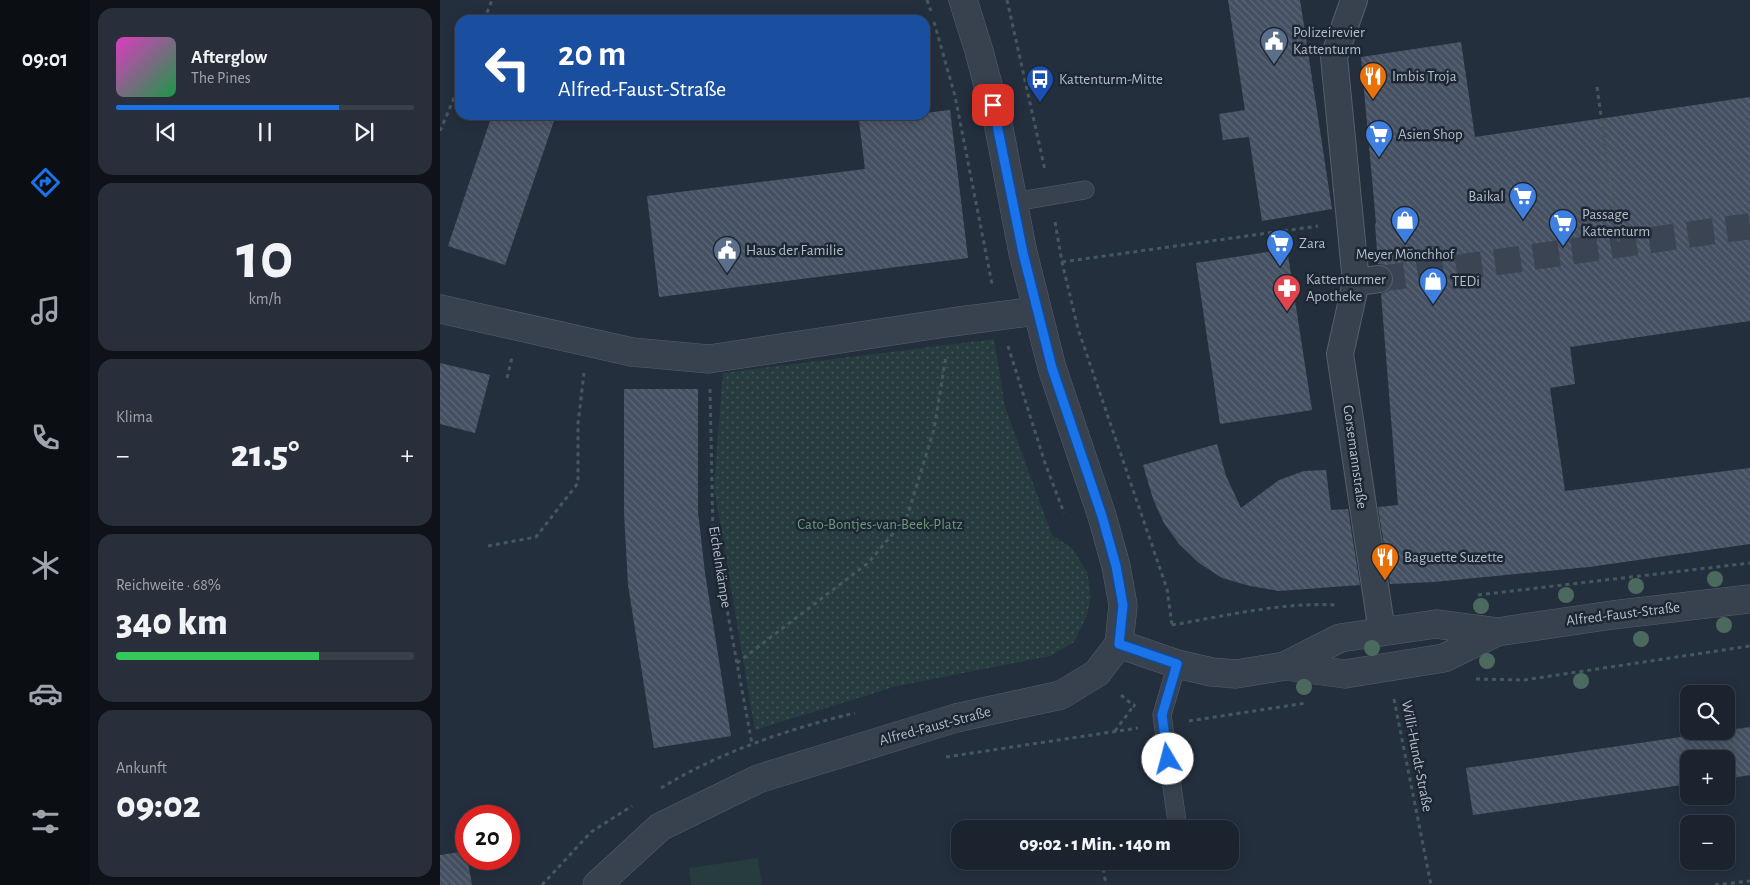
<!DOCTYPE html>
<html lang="de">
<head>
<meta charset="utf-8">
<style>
  body { margin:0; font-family:"Alegreya Sans",sans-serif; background:#282f3a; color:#f1f3f6; height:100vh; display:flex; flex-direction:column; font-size:19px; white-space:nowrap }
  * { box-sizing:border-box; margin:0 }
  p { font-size:16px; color:#a0a4aa }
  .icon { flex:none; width:28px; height:28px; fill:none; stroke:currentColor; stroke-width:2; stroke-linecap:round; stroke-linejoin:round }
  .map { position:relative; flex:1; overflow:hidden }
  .drawer { display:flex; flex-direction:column; gap:8px; padding:8px; background:#0f1319; width:350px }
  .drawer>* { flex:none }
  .guide { position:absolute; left:15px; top:15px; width:475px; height:105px; border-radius:15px; box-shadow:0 2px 12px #0003,0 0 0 1px #39404a; background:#1a4fa0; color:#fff; overflow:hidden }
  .fabs { position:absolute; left:1240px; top:685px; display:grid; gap:10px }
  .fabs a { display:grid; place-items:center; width:55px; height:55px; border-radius:10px; background:#1b232e; box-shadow:0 2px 12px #0003,0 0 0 1px #39404a; font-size:25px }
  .speed { position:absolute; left:15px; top:805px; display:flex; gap:10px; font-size:25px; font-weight:700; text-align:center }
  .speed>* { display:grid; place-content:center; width:65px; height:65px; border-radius:50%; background:#1b232e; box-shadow:0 2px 12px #0003,0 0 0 1px #39404a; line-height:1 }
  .speed .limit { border:8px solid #d22; background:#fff; color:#111 }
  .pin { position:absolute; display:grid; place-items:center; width:42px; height:42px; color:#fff; margin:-21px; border-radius:10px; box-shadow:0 2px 8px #0006 }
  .me { position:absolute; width:55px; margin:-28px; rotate:352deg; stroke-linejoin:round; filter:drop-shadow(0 0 4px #0008) }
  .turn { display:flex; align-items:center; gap:18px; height:105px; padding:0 20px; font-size:22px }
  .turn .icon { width:65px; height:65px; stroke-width:2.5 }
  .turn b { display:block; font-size:35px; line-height:42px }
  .big { font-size:38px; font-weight:800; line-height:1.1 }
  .drawer .card { flex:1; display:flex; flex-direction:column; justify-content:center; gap:8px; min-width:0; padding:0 18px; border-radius:15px; background:#282f3a }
  .drawer .dial { align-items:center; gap:0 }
  .dial b { font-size:65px; line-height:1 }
  .song { display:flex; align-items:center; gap:15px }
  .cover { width:60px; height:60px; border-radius:8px; background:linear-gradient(135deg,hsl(310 70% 55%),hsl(140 70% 35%)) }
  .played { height:5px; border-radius:2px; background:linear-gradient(90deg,#1a73e8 75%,#39404a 75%) }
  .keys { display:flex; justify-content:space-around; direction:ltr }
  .heat { display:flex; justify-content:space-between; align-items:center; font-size:28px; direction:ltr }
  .charge { height:8px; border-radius:4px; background:linear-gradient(90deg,#34c759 68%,#39404a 0) }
  .trip { position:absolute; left:511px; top:820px; width:288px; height:50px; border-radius:15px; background:#1b232e; box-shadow:0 2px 12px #0003,0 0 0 1px #39404a; font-weight:800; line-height:50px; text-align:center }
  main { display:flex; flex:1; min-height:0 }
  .tab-bar { display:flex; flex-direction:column; width:90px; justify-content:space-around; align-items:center; background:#0b0e12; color:#a0a4aa }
  .tab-bar .icon { width:35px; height:35px }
  .tab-bar .current { color:#1a73e8 }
  .tab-bar b { font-size:22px; color:#f1f3f6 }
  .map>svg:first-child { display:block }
</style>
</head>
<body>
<main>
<nav class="tab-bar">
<b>09:01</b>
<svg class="icon current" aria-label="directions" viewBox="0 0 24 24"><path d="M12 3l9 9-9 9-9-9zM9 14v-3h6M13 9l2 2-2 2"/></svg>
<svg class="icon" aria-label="music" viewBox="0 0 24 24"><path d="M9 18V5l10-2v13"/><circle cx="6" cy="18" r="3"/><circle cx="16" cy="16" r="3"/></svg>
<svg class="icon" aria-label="phone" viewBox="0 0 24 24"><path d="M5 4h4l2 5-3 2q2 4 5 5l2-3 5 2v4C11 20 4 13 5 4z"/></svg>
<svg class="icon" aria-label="climate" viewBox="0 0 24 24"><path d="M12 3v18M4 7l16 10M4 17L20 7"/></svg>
<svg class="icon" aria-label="car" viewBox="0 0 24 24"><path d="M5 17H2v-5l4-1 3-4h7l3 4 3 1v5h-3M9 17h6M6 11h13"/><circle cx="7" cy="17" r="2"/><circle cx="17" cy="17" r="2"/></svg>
<svg class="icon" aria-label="filters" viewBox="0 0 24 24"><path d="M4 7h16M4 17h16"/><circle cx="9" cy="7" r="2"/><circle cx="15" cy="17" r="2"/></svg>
</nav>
<section class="drawer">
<div class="card">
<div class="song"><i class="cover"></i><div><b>Afterglow</b><p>The Pines</p></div></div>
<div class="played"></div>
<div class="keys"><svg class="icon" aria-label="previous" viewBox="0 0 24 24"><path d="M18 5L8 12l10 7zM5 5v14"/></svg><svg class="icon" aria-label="pause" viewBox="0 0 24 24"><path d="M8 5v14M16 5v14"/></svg><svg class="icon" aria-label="next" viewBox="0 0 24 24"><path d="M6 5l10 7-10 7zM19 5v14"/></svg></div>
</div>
<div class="card dial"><b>10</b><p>km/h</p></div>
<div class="card"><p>Klima</p>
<div class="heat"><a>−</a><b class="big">21.5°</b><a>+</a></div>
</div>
<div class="card"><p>Reichweite · 68%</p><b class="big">340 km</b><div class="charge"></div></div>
<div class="card"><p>Ankunft</p><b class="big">09:02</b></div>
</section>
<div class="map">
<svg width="1310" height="885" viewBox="0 0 1310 885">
  <defs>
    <pattern id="grass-dots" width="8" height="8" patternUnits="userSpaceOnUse" patternTransform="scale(1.25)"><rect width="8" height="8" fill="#263c3f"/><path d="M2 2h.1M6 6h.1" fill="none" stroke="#435659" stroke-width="1.8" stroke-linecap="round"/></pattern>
    <pattern id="building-back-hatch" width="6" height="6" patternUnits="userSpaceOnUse" patternTransform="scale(1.25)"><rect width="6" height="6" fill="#455162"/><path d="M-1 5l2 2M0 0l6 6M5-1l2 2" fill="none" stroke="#5d6877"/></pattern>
  </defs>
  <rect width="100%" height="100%" fill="#242f3e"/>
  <!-- grass -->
  <path fill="url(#grass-dots)" d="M554,339L565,407L612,535L632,548L647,572L651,597L647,615L634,642L610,656L457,686L315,730L274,487L283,373Z"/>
  <!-- pitch -->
  <path fill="#263c3f" d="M318,858L322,885H251L249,868Z"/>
  <!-- building -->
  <path fill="url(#building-back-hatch)" d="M788,0H860L892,209L822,221L809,137L783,140L779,114L805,110Z
    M1021,42L1035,137L1310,97V321L1130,347L1135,384L1110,388L1125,491L1310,468V544L1149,567L994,582L950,584L938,507L958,505L941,294L948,291L953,284L954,278L951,270L945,265L938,264L935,224L936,223L921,57Z
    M510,110L528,258L219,297L207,196L425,169L419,121L468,115H485V113Z
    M52,115H116L65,265L8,246Z
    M847,249L872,410L780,424L756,263Z
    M0,363L50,375L35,433L0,424Z
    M184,389H258V512L265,573L291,736L214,748L188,585L184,512Z
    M777,444L786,476L801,508L839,480L864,471L886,470L891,510L908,509L920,585L839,591L810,586L782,578L759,563L739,544L724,523L713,499L703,465Z
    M1310,727V775L1286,779V759H1249V784L1033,815L1026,768Z
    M26,851L32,885H0V855Z"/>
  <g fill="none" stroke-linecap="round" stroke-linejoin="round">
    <!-- pedestrian-tunnel -->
    <path stroke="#3a4453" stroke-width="26" stroke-dasharray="26 13" stroke-linecap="butt" d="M939,279L1310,226"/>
    <!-- service casing -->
    <g stroke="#565f6c" stroke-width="19">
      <path id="service" d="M574,202L645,190
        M737,664L722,715L738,829"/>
    </g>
    <!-- pedestrian casing -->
    <g stroke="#565f6c" stroke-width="28">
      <path id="pedestrian" d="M914,0L894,57L916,282L900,354L942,632
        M916,282L939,279"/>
    </g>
    <!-- minor casing -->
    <g stroke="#565f6c" stroke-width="29">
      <path id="minor" d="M0,309L192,352L269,359L512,322L597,311"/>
    </g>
    <!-- tertiary casing -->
    <g stroke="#565f6c" stroke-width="29">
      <path id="tertiary" d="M523,0L539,51L558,123L583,253L612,368L662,516L676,566L683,605L679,644
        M679,644L737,664L772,672L796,674L845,666L900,638L996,624L1057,632L1172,615L1310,599
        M845,666L905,674L1004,658L1057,632
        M157,885L220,827L318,779L516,718L621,695L657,673L679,644"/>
    </g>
    <!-- path -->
    <path stroke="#44595c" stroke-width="3" stroke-dasharray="4 4" stroke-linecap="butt" d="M487,0L491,11
      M567,0L605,170
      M44,20L52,0
      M494,22L515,96L552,284
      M1157,87L1179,245
      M0,131L20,84
      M615,222L622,262L638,329L727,589L732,625L731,628
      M622,262L878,226
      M568,346L605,463L624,513
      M67,378L72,357
      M270,389L273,534L312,744
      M48,546L96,537L138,483V424L144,373
      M1038,595L1310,563
      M732,625C785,616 842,602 895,605
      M297,663L428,563L467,517L494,429L506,356
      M1036,679L1084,680L1310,646
      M681,695L695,707
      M954,699L991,885
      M749,721L866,703
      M675,731L695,704
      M506,757L698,728
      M221,788C280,752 348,729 415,713
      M662,861L666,885
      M102,885L151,832L192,806
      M1275,885L1310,881"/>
    <!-- service -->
    <use href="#service" stroke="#38414e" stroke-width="18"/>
    <!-- pedestrian -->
    <use href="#pedestrian" stroke="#38414e" stroke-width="26"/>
    <!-- minor -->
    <use href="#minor" stroke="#38414e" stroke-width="28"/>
    <!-- tertiary -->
    <use href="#tertiary" stroke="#38414e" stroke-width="28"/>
  </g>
  <!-- trees -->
  <g fill="#4b6a5d">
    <circle cx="1275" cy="579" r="8"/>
    <circle cx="1196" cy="586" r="8"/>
    <circle cx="1126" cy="595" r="8"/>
    <circle cx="1041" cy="606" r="8"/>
    <circle cx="1284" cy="625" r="8"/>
    <circle cx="1201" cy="639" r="8"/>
    <circle cx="932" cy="648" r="8"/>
    <circle cx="1047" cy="661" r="8"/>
    <circle cx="1141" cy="681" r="8"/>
    <circle cx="864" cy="687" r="8"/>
  </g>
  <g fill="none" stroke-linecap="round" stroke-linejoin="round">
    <!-- route casing -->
    <g stroke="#114b97" stroke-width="12">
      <path id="route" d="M553,105L583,253L612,368L662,516L676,566L683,605L679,644L737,664L722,715L728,759"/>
    </g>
    <!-- route -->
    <use href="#route" stroke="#1a73e8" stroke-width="9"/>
  </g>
  <!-- icons -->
  <defs>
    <g id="civic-pin" transform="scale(1.4375)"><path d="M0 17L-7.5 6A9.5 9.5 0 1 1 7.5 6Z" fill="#5c6f8a" stroke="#1d2633"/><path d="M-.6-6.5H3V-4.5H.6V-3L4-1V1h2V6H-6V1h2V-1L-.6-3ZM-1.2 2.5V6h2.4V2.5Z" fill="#fff"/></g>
    <g id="restaurant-pin" transform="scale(1.4375)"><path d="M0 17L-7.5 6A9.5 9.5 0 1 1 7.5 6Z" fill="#e8710a" stroke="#1d2633"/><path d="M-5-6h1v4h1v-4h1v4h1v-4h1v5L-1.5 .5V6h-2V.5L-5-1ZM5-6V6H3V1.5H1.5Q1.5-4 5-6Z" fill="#fff"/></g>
    <g id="bus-pin" transform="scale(1.4375)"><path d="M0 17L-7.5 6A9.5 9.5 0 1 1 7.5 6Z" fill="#1a4fb4" stroke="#1d2633"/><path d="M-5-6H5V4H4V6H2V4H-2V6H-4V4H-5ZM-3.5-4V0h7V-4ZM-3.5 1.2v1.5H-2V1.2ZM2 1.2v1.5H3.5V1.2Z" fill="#fff"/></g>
    <g id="supermarket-pin" transform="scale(1.4375)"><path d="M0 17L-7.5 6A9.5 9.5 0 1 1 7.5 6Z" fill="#3f7fe0" stroke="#1d2633"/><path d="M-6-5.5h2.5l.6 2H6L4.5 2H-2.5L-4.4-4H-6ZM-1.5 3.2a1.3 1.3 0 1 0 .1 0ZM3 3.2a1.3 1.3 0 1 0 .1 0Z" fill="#fff"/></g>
    <g id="shop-pin" transform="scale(1.4375)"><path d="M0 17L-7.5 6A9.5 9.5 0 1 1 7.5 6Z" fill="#3f7fe0" stroke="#1d2633"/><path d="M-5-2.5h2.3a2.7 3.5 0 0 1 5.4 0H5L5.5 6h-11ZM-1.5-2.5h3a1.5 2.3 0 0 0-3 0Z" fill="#fff"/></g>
    <g id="pharmacy-pin" transform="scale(1.4375)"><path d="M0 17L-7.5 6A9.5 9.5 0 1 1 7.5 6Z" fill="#e0444e" stroke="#1d2633"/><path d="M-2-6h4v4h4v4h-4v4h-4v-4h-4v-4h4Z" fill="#fff"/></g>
  </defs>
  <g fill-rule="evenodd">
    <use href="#civic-pin" x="834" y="41"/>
    <use href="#restaurant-pin" x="933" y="76"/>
    <use href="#bus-pin" x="600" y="79"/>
    <use href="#supermarket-pin" x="939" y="134"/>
    <use href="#supermarket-pin" x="1083" y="196"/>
    <use href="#shop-pin" x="965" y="220"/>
    <use href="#supermarket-pin" x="1123" y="223"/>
    <use href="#supermarket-pin" x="840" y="243"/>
    <use href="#civic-pin" x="287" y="250"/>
    <use href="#shop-pin" x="993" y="281"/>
    <use href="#pharmacy-pin" x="847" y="288"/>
    <use href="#restaurant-pin" x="945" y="557"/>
  </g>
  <g text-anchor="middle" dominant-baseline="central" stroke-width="5" stroke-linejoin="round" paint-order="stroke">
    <!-- poi labels -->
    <g font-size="15" fill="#b4bcc9" stroke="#1d2633" text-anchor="start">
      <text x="853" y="32">Polizeirevier<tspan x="853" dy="17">Kattenturm</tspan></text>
      <text x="952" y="76">Imbis Troja</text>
      <text x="619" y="79">Kattenturm-Mitte</text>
      <text x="958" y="134">Asien Shop</text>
      <text x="1064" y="196" text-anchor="end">Baikal</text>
      <text x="1142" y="214">Passage<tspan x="1142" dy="17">Kattenturm</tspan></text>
      <text x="859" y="243">Zara</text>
      <text x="306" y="250">Haus der Familie</text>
      <text x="965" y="254" text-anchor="middle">Meyer Mönchhof</text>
      <text x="866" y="279">Kattenturmer<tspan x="866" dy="17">Apotheke</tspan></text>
      <text x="1012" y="281">TEDi</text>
      <text x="964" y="557">Baguette Suzette</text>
    </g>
    <!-- street labels -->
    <g font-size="15" fill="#b4bcc9" stroke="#1d2633">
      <text transform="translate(915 457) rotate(82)">Gorsemannstraße</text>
      <text transform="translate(280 567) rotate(81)">Eichelnkämpe</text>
      <text transform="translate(1183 614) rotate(-7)">Alfred-Faust-Straße</text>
      <text transform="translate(495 726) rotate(-15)">Alfred-Faust-Straße</text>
      <text transform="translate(977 756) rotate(79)">Willi-Hundt-Straße</text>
    </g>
    <!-- park labels -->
    <g font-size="15" fill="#6b9a76" stroke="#1d2633">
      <text x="440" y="524">Cato-Bontjes-van-Beek-Platz</text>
    </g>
  </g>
</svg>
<div class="fabs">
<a><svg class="icon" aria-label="search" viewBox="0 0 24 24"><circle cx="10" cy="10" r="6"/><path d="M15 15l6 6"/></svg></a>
<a>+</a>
<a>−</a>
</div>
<div class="speed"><div class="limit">20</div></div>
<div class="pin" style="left:553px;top:105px;background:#d93025"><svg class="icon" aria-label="arrive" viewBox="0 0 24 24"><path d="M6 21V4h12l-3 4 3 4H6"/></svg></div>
<svg class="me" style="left:728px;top:759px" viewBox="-20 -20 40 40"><circle r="19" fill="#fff"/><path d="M0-13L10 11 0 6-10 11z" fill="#1a73e8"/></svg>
<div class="trip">09:02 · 1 Min. · 140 m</div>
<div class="guide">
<div class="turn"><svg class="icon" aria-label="left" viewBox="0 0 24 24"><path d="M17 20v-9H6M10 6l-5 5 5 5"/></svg><div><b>20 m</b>Alfred-Faust-Straße</div></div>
</div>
</div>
</main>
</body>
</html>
